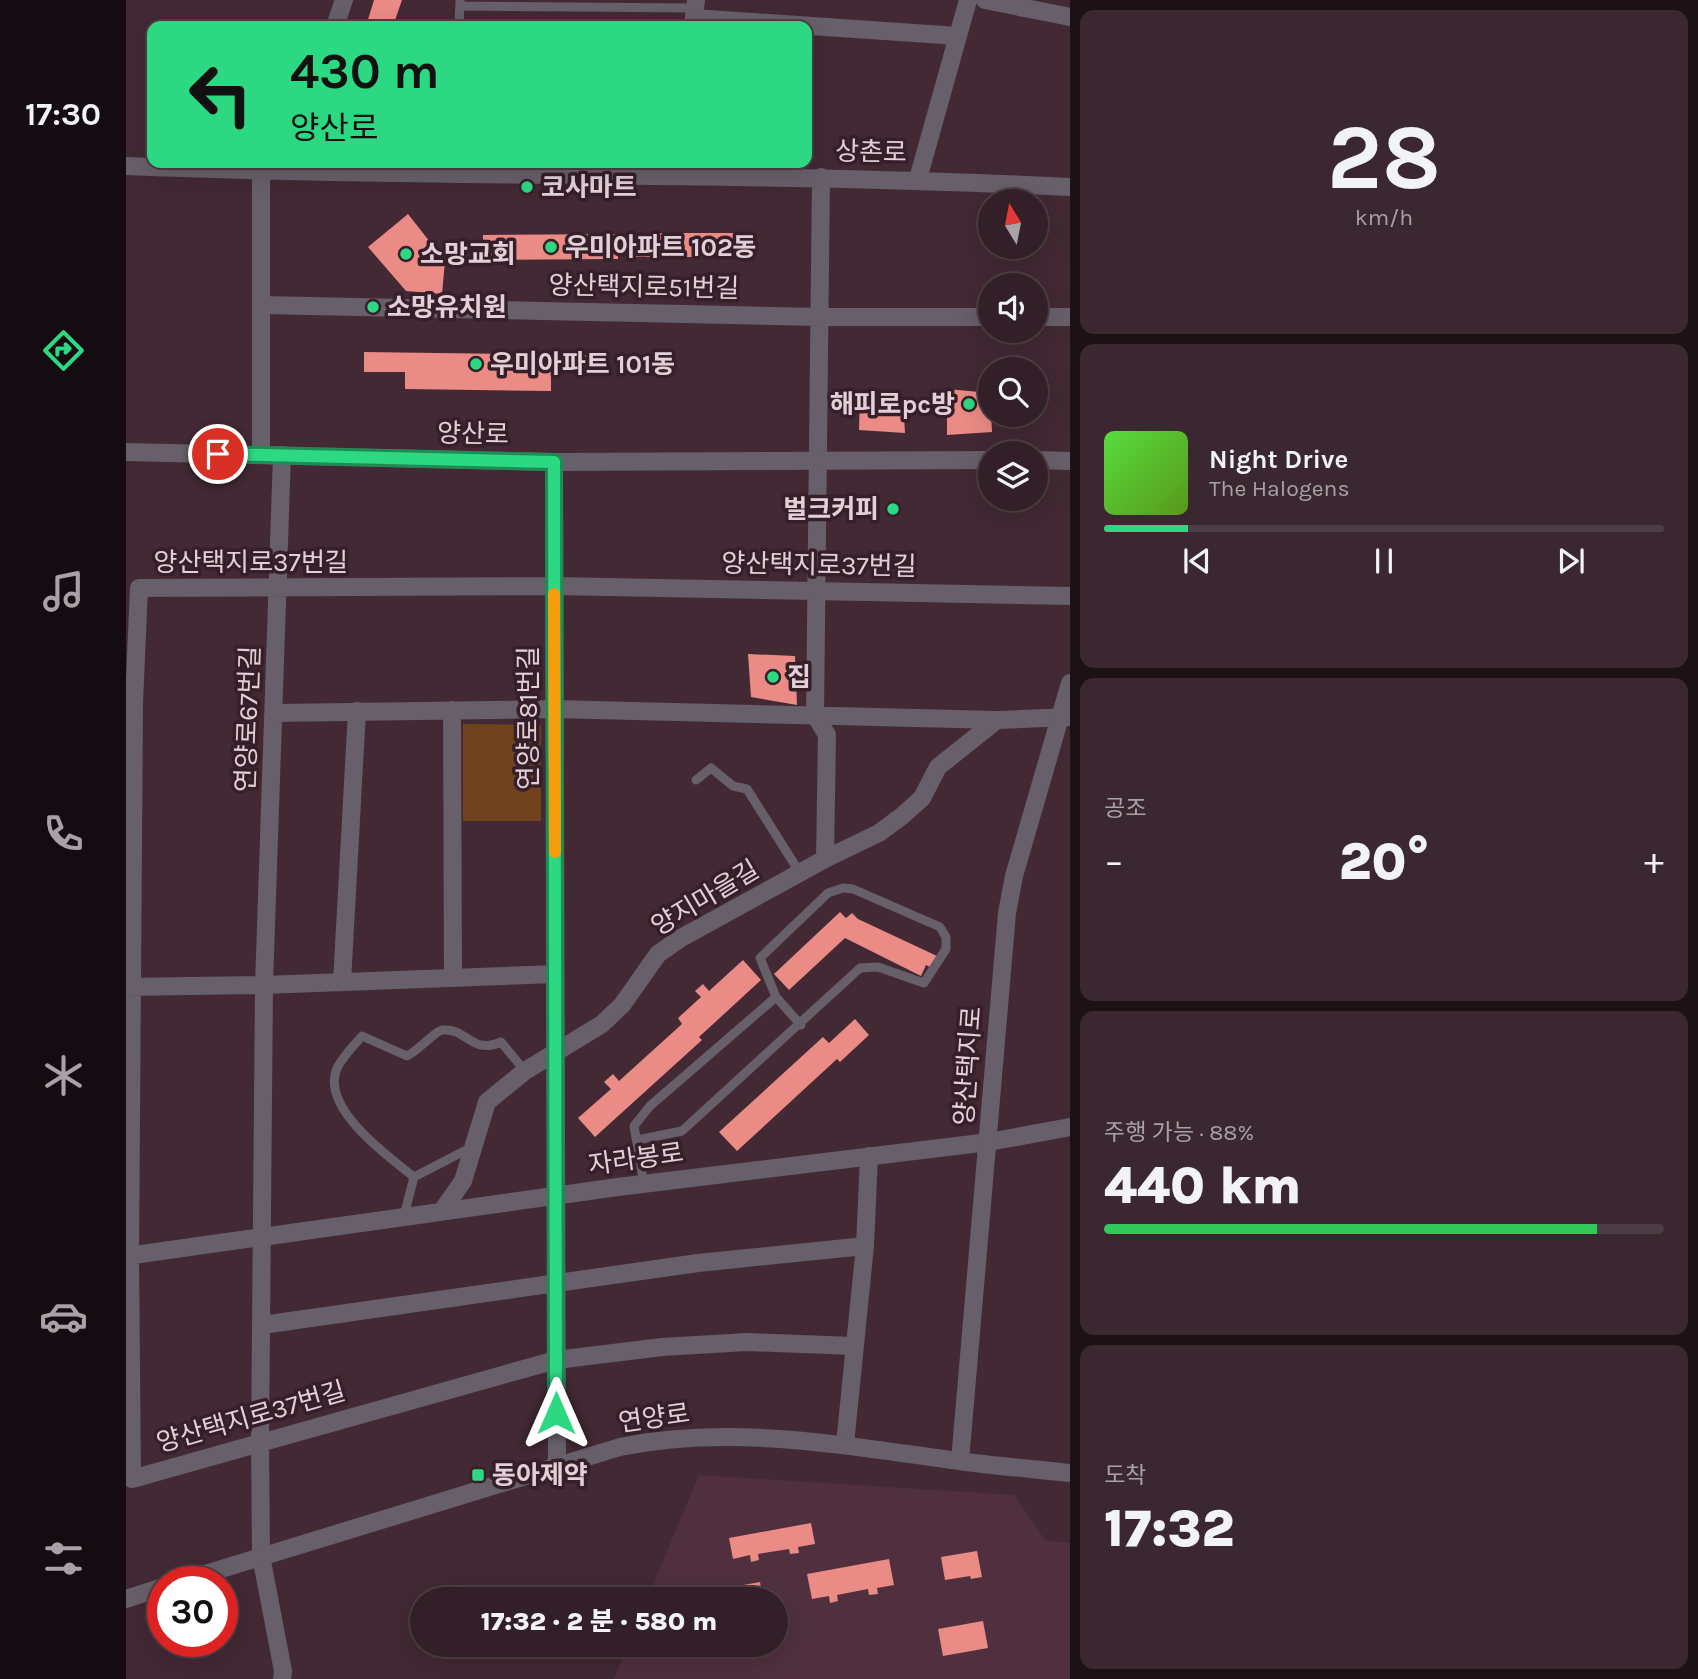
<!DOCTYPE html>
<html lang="ko">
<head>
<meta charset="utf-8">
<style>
  body { margin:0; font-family:Karla,"Noto Sans KR",sans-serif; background:#3a272f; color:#f1f3f6; height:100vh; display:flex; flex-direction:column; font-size:26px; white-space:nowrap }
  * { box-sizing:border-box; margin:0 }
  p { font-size:23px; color:#a8a2a7 }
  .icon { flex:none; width:38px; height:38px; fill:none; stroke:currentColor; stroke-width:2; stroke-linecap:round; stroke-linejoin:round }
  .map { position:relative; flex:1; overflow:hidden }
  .panel { display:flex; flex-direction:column; gap:10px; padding:10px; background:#1c1115; width:628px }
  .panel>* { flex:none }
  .hud { position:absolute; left:21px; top:21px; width:665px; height:147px; border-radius:14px; box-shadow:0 7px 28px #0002,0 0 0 2px #4d3d44; background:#2dd883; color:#111; overflow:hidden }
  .needle { width:46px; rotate:350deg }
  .buttons { position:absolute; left:852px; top:189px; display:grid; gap:14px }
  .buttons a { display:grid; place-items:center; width:70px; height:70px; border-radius:50%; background:#321f27; box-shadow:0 7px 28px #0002,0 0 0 2px #4d3d44; font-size:35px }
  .speed { position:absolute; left:21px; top:1566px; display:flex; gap:14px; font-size:35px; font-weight:700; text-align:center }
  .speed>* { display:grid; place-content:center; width:91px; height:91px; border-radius:50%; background:#321f27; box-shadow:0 7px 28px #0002,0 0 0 2px #4d3d44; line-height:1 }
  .speed .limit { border:10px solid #d22; background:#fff; color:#111 }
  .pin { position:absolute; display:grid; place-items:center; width:60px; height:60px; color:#fff; margin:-30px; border:4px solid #fff; border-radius:50%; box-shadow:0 2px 7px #0007 }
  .me { position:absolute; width:77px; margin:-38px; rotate:0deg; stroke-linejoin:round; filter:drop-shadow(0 0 5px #0008) }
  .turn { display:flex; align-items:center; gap:24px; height:147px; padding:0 28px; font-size:32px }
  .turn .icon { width:91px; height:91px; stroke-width:2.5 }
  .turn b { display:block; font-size:49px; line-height:60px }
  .big { font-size:52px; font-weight:800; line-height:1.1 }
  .panel .tile { flex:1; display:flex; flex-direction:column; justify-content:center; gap:10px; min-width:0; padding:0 24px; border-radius:14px; background:#3a272f }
  .panel .dial { align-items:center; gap:0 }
  .dial b { font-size:91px; line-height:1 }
  .song { display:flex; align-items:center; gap:21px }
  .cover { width:84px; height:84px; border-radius:10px; background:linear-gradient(135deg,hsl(110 70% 55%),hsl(90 70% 35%)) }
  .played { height:7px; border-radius:4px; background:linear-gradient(90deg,#2dd883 15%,#4d3d44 15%) }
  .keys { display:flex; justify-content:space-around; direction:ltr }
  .heat { display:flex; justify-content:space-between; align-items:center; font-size:38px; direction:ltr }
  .charge { height:10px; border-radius:5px; background:linear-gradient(90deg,#34c759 88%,#4d3d44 0) }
  .trip { position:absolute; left:284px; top:1587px; width:378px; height:70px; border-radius:35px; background:#321f27; box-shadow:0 7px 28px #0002,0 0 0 2px #4d3d44; font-weight:800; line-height:70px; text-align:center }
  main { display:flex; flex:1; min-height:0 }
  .menu { display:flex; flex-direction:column; width:126px; justify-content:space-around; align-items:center; background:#140c10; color:#a8a2a7 }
  .menu .icon { width:49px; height:49px }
  .menu .active { color:#2dd883 }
  .menu b { font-size:32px; color:#f1f3f6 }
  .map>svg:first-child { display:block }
</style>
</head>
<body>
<main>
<nav class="menu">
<b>17:30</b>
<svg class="icon active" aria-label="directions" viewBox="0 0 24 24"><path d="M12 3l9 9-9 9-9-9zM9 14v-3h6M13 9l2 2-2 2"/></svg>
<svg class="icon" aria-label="music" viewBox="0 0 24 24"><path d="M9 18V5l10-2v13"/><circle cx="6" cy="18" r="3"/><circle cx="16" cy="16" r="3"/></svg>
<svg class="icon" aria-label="phone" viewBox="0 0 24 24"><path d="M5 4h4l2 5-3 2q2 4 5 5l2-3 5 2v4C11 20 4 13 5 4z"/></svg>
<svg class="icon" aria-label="climate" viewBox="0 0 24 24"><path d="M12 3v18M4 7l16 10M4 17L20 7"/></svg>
<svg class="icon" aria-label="car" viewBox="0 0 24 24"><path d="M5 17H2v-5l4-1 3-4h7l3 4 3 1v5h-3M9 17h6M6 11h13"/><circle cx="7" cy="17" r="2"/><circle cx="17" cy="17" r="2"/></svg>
<svg class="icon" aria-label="filters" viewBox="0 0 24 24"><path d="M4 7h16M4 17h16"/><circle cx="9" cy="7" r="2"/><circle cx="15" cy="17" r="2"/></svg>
</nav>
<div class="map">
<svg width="944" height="1679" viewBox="0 0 944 1679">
  <rect width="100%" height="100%" fill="#422934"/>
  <!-- built -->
  <path fill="#50303e" d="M573,1475L888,1495L919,1540L944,1543V1679H488L502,1645H649V1600L521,1599Z"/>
  <!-- green -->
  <path fill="#70431e" d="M337,724L415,725V821H337Z"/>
  <!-- building -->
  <path fill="#ea8b85" d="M248,0H276L267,26H240Z
    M282,214L319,261L316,294L280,291L242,247Z
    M507,233H623V257H507Z
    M492,234V259L357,260V235Z
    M238,352L462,355L461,373L425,372V391L279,389V372H238Z
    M821,389L864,393L866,432L821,435Z
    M734,396L777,398L779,433L733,430Z
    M622,654L669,656L671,705L625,697Z
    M714,912L720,918L726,913L732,919L811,956L806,968L800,965L795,976L719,938L663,990L648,974Z
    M617,960L635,980L573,1037L576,1040L469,1137L452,1118L485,1089L478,1082L487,1074L493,1081L556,1024L552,1018L575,997L569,991L577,984L583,991Z
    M729,1019L743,1035L714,1062L711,1059L611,1151L593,1132L697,1037L703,1043Z
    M685,1523L689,1544L672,1547L673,1553L664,1554L663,1549L632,1554L633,1560L625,1562L624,1555L607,1559L603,1538Z
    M851,1551L856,1577L845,1579L844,1576L819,1580L815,1557Z
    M763,1559L768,1585L751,1588L752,1594L743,1595L742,1589L711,1595L712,1601L704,1603L703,1596L686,1599L681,1574Z
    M634,1582L637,1600H552V1597Z
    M857,1621L862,1648L817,1656L812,1629Z"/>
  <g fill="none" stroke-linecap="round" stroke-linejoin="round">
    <!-- service -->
    <path stroke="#675f69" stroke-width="9" d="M334,6L569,8
      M333,26L334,0
      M570,780L585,768L607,786L621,789L674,873
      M511,1140L556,1131L734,968L752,967L798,983L820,949V937L814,927L727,889L717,888L702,893L634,958L650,997
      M288,1177C263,1157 197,1110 210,1071C214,1059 228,1046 236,1036L281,1056C292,1051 310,1030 317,1030C341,1028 345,1055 375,1042L399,1071
      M518,1184L508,1126L524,1106L650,997L675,1025
      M278,1216L288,1177L346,1147"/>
    <!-- minor -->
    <path stroke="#675f69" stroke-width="18" d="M859,0L944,17
      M568,18L832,36
      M209,26L218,0
      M567,26L570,0
      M0,166C314,179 629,171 944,187
      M695,177L689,715L701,735L699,859
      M792,179L842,0
      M136,305L694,317H864
      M910,317H944
      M135,455V172
      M428,462L431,1467
      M326,710L327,978
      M149,713L428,709L871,720L944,717
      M216,982L231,711
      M0,987L138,985L429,974
      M316,1211L337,1181L361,1102L399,1071L476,1024L496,1005L532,954L555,938L699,859L753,833L776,816L796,798L812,767L871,720
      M0,1256L492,1187L863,1142L944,1127
      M136,1325L572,1263L739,1246
      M728,1346L621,1342L536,1347L430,1360L6,1479L4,1256L8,703L13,588L428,586L944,596
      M719,1444L739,1246L743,1156
      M156,1679L157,1671L135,1556L134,1441L138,985L156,455"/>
    <!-- tertiary -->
    <path stroke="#675f69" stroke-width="18" d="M0,452L428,462L864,460
      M910,460L944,461
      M834,1461L881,913L888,876L944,683
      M53,1582L494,1447C607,1424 720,1446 833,1461C869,1466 907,1469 944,1473
      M0,1599L37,1587"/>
  </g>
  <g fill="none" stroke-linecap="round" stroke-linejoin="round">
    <!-- route casing -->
    <g stroke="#1d8c55" stroke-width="18">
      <path id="route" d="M92,454L428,462L430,1413"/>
    </g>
    <!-- route -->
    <use href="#route" stroke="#2dd883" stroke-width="12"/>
    <!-- slow -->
    <path stroke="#f59e0b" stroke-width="12" d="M428,594L429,852"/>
  </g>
  <!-- markers -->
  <g fill="#2dd883" stroke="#371f2a" stroke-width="2.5">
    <circle cx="401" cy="187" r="7"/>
    <circle cx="425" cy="247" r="7"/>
    <circle cx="280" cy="254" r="7"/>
    <circle cx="247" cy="307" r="7"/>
    <circle cx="350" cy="364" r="7"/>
    <circle cx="843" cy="404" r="7"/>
    <circle cx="767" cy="509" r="7"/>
    <circle cx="647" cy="677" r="7"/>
    <rect x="345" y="1468" width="14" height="14" rx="3.5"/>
  </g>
  <g text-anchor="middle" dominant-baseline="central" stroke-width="7" stroke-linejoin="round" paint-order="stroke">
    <!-- street labels -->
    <g font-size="26" fill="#e1d0d7" stroke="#371f2a">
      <text transform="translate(745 152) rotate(1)">상촌로</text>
      <text transform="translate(518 287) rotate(1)">양산택지로51번길</text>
      <text transform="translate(347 434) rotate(1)">양산로</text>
      <text x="125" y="562">양산택지로37번길</text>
      <text transform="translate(693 565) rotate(1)">양산택지로37번길</text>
      <text transform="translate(402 718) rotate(-90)">연양로81번길</text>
      <text transform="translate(122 719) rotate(-88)">연양로67번길</text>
      <text transform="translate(579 898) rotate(-31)">양지마을길</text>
      <text transform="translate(842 1066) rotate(-86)">양산택지로</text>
      <text transform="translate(510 1159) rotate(-8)">자라봉로</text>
      <text transform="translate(125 1417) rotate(-16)">양산택지로37번길</text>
      <text transform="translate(528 1418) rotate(-8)">연양로</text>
    </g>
    <!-- poi labels -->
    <g font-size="26" font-weight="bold" fill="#e1d0d7" stroke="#371f2a" text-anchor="start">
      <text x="415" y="187">코사마트</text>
      <text x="439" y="247">우미아파트 102동</text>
      <text x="294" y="254">소망교회</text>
      <text x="261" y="307">소망유치원</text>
      <text x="364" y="364">우미아파트 101동</text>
      <text x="829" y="404" text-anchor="end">해피로pc방</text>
      <text x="753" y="509" text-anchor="end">벌크커피</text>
      <text x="661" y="677">집</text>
      <text x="366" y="1475">동아제약</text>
    </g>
  </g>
</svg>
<div class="buttons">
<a><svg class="needle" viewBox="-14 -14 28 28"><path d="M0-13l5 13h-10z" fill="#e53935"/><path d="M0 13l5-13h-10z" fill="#a8a2a7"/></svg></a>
<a><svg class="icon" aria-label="sound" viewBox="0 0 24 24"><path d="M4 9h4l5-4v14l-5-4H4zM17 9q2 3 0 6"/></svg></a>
<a><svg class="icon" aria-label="search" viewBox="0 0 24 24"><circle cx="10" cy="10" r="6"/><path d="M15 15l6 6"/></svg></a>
<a><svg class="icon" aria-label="layers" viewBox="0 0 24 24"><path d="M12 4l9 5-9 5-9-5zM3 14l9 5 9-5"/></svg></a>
</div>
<div class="speed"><div class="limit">30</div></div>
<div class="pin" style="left:92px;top:454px;background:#d93025"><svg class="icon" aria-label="arrive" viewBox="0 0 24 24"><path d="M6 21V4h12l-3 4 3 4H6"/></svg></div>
<svg class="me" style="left:430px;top:1413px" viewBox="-20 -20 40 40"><path d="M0-17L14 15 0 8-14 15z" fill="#2dd883" stroke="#fff" stroke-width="4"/></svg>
<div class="trip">17:32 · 2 분 · 580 m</div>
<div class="hud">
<div class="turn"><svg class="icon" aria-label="left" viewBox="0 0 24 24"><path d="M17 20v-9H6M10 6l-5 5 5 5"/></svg><div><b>430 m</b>양산로</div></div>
</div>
</div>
<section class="panel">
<div class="tile dial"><b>28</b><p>km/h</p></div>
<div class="tile">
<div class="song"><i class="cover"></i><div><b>Night Drive</b><p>The Halogens</p></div></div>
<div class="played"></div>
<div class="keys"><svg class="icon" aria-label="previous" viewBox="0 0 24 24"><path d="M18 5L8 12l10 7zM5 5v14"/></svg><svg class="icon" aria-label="pause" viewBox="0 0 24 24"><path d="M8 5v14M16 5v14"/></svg><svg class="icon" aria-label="next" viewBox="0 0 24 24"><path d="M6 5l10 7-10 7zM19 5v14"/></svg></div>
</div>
<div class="tile"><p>공조</p>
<div class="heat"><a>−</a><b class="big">20°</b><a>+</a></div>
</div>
<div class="tile"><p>주행 가능 · 88%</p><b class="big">440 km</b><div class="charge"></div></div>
<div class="tile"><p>도착</p><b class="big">17:32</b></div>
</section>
</main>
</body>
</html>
